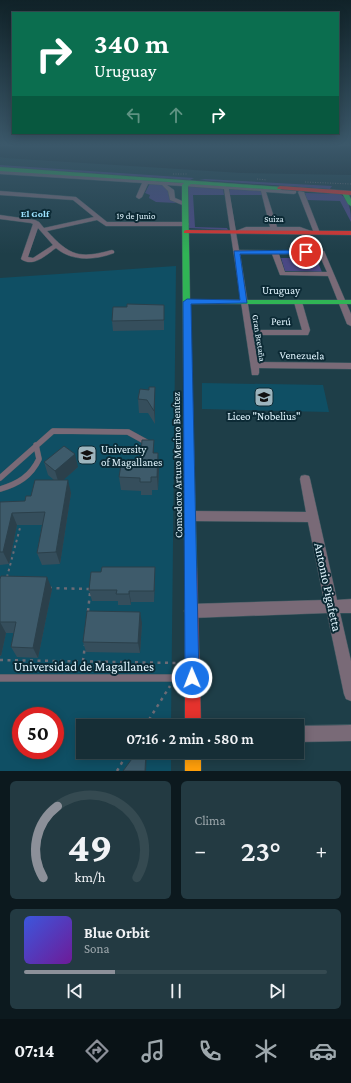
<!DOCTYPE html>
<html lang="es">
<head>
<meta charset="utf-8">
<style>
  body { margin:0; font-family:"Crimson Pro",serif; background:#233a42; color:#f1f3f6; height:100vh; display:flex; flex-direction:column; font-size:15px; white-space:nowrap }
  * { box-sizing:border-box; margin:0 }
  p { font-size:13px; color:#9ea8ad }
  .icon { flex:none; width:22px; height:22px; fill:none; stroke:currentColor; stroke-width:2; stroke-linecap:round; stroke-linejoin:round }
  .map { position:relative; height:771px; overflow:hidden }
  .side { display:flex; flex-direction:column; gap:10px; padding:10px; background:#0c191e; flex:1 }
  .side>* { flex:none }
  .hud { position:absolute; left:12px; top:12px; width:327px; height:122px; border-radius:0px; box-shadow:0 2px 10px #0003,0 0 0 1px #354a51; background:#0b6e4f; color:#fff; overflow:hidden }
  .speed { position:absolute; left:12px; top:707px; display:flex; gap:8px; font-size:20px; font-weight:700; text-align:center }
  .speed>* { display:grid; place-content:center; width:52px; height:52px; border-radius:50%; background:#162e36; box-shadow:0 2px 10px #0003,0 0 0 1px #354a51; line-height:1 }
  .speed .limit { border:6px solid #d22; background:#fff; color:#111 }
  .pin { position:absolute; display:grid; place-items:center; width:34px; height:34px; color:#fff; margin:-17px; border:2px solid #fff; border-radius:50%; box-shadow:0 1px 4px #0007 }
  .me { position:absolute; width:44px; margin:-22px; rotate:359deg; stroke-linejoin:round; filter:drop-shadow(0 0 3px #0008) }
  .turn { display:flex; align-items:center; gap:14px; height:84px; padding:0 16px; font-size:18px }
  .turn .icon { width:52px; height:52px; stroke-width:2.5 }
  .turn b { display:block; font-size:28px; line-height:34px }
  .lanes { display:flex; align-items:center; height:38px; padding:0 16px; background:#0003; justify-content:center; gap:20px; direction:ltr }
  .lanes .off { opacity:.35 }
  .big { font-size:30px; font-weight:600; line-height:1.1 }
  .side .widget { flex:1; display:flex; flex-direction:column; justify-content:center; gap:6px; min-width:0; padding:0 14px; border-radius:6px; background:#233a42 }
  .side .dial { align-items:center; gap:0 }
  .dial svg { height:104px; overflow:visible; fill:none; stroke:#354a51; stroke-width:7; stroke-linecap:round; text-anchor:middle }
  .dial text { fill:#f1f3f6; stroke:none }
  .song { display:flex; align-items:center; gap:12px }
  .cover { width:48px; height:48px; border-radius:6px; background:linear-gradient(135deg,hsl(230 70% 55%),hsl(280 70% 35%)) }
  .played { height:4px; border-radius:2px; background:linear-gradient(90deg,#8c9099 30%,#354a51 30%) }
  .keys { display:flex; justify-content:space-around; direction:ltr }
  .heat { display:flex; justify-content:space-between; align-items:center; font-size:22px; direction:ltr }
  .side .tiles { flex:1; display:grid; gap:10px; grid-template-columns:1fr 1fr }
  .widget:last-child { grid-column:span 2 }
  .trip { position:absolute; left:76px; top:719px; width:228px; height:40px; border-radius:0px; background:#162e36; box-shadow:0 2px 10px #0003,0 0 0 1px #354a51; font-weight:600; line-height:40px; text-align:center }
  .menu { display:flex; height:64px; justify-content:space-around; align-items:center; background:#091216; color:#9ea8ad }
  .menu .icon { width:28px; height:28px }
  .menu .active { color:#8c9099 }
  .menu b { font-size:18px; color:#f1f3f6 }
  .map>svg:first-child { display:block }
</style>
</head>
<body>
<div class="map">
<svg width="351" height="771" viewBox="0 0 351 771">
  <rect width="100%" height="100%" fill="#1e3e48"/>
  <!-- built -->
  <path fill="#0f4f64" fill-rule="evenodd" d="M176,266L171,726H83V752H171V771H0V278ZM21,716H55V750H21Z
    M202,383L323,385L329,412L202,409Z"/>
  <!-- green -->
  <path fill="#4a4884" d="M0,165L194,178L190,180L0,167Z
    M205,179L332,186L330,189L199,180Z
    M150,183L160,184L167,187L169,194V197L176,203L156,202L149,198L150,195L145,193Z
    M188,185L223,188L224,195H193L195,227L227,228L228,230L189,228Z
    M229,188L261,191L262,195H230Z
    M305,193L340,194C350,200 351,212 351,222L340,201L307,200Z
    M281,258H316L322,272L285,271Z"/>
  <!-- water -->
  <path fill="#142932" d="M0,146H351V175L241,173L5,158L0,157Z"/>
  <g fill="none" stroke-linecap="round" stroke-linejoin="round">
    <!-- lane-far1 casing -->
    <g stroke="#415a62" stroke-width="6">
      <path id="lane-far1" d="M0,478L53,431L128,432L148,443
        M0,489C18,484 31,476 39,459L36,445"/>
    </g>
    <!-- lane casing -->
    <g stroke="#415a62" stroke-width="8">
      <path id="lane" d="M0,678H188"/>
    </g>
    <!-- street casing -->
    <g stroke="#415a62" stroke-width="1">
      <path id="street" d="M0,170L296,191V193L294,194L266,192L277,227H300L311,231V233L299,231H247L236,233L239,250L324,251L351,314V326L347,324L328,276L280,275L272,254H240L252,330H302L294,302L298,300L302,302L310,330L308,335H253L258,362L351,363V369L259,368V373L258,375H252L224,189L167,185L174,190L175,198L187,203V205L185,206L170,200L168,191L162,185L148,184L142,197L139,199L136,197L142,183L0,174ZM229,189L261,191L270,227H246L236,231ZM279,254H319L327,272H285Z
        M0,191L76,197L107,222H186L189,224L186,226H106L97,220L47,231C70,256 79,259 112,250L114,251V253C96,260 72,262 56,248C46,255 33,268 21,259L33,224L31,223L0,219V215L35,220L39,222L44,228L94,217L73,200L0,195ZM38,228L53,245L33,258L28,257Z
        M299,191L304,192L320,233L319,234L314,233L298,192Z
        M305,475L309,476L310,479L337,600L351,599V613H340L351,661V701L346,699L344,694L327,613L191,618L186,616L184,611L186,606L191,604L324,600L308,522L190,521L186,520L184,516L186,512L190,511L306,512L300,479L301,476Z
        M351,725V741L297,742V726Z"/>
    </g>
    <!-- fast casing -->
    <g stroke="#415a62" stroke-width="1">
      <path id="fast" d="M0,167L282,187L283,188L280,190L191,184L188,186L190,300H351V304H190L197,569L195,573L191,575L187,573L185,569L182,204V185L184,183L0,171Z
        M343,192L348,193L351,199V206L348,204L342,193Z"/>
    </g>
    <!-- slow casing -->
    <g stroke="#415a62" stroke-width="1">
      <path id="slow" d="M185,752H201V771H185Z"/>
    </g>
    <!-- jam casing -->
    <g stroke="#415a62" stroke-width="1">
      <path id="jam" d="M280,186L351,191V195L278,189L277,188Z
        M186,230L351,231V235L184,233V231Z
        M191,563L195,565L197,569L201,726H185V569L187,565Z"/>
    </g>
    <!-- path-far2 -->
    <path stroke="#6c6b75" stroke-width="1" stroke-dasharray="1 1.5" stroke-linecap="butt" d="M173,174H187
      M257,179L267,180
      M305,182L351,184"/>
    <!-- path-far1 -->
    <path stroke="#6c6b75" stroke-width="2" stroke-dasharray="2.5 3.5" stroke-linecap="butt" d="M7,577L21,524"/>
    <!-- path -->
    <path stroke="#6c6b75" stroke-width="2.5" stroke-dasharray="3 4.5" stroke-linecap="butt" d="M49,588L89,589
      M88,611L90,593
      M0,660L178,663
      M83,661L85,645
      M145,726L170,686
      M117,771L128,752"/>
    <!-- lane-far1 -->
    <use href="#lane-far1" stroke="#796a77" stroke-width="5.5"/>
    <!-- lane -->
    <use href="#lane" stroke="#796a77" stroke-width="7"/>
    <!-- street -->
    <use href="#street" fill="#796a77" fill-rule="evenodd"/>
    <!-- fast -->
    <use href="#fast" fill="#30b455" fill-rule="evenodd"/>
    <!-- slow -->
    <use href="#slow" fill="#ff9f0a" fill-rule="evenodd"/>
    <!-- jam -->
    <use href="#jam" fill="#e5322d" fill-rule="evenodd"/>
  </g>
  <!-- wall -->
  <path fill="#354e5c" d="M164,305V330L113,331L112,321L127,307Z
    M138,399L155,401V424L148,413H139Z
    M154,453L159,467L158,490H152V495H141V491L121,490L119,477L140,465Z
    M44,462L78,467L63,480L71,493L60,564L42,565L37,553L42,525H17L9,564L0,565V502L25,501L54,480L48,475Z
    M155,567V579L154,602H131V605H118V601H92L89,590L101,572Z
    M0,579L52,589L38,658L17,657L11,647L14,633H6L1,656H0Z
    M142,623L140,653L86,652L83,642Z"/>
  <!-- shaded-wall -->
  <path fill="#2b404b" d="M155,387V424L154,411Z
    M154,440V453H153Z
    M158,453L159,467L158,490L157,477Z
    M75,454L78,467L59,484L55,471Z
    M68,480L71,493L60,564L56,552Z
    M12,513L17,525L9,564L3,552Z
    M155,567V579L154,602V591Z
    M47,577L52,589L38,658L33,648Z
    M129,591L131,602V605L129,594Z
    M140,612L142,623L140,653L138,643Z
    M0,622L6,633L1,656L0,655Z
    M146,752H147L146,771H145Z"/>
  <!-- building -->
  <path fill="#3e5b6b" stroke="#2b404b" d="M127,304L164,305V320L112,321L113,307H127Z
    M149,387H155L154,411L147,400L138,399L140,389L149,390Z
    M142,440H154L153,453H158L157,477H151V482H140V478L119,477L121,465H140Z
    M64,446L75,454L55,471L44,462Z
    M35,480H68L56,552L37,553L45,512L12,513L3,552H0V502L25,501L26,496H31Z
    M102,567H155L154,591H129V594H116L117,590H89L91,572H101Z
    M1,576L47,577L33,648L11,647L16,622H0V579Z
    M87,611L140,612L138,643L83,642Z
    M137,752H146L145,771H123Z"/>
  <!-- sky -->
  <linearGradient id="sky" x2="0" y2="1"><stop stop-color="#102228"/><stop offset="0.57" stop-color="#3b586a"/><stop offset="1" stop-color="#3b586a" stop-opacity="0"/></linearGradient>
  <rect width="351" height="254" fill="url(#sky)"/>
  <!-- route -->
  <path fill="#1a73e8" stroke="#114b97" d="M306,250L309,251V254H240L247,303L191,304L199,678L197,683L192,685L187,683L185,678L183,302L187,299L240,300L234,251Z"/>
  <!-- icons -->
  <defs>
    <g id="school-square" transform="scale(1)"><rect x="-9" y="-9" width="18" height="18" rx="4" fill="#9db5be" stroke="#0c2a35"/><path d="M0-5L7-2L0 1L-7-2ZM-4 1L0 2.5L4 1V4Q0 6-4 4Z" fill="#111"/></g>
    <g id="university-square" transform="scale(1)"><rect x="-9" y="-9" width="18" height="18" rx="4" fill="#9db5be" stroke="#0c2a35"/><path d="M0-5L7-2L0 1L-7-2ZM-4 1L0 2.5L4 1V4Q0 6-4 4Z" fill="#111"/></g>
  </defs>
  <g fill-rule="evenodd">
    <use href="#school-square" x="264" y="397"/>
    <use href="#university-square" x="87" y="455"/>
  </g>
  <g text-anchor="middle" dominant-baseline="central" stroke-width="4" stroke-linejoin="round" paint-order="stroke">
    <!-- far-street labels -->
    <g font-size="9" fill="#e1f5fe" stroke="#0c2a35">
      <text x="136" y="216">19 de Junio</text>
      <text x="274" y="219">Suiza</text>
      <text transform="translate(259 338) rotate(81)">Gran Bretaña</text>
    </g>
    <!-- far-neighbourhood labels -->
    <g font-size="10" font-weight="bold" fill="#9be2ff" stroke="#0c2a35">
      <text x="35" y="213">El Golf</text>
    </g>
    <!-- street labels -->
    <g font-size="11" fill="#e1f5fe" stroke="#0c2a35">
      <text x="281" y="290">Uruguay</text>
      <text transform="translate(281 321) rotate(1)">Perú</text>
      <text transform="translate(302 355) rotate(1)">Venezuela</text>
      <text transform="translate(177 465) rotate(-91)">Comodoro Arturo Merino Benítez</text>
    </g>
    <!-- poi labels -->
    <g font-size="11" fill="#e1f5fe" stroke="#0c2a35">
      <text x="264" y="416">Liceo "Nobelius"</text>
      <text x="101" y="449" text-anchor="start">University<tspan x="101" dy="13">of Magallanes</tspan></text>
    </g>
    <!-- near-street labels -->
    <g font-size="13" fill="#e1f5fe" stroke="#0c2a35">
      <text transform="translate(328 587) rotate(78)">Antonio Pigafetta</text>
      <text x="84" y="666">Universidad de Magallanes</text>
    </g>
  </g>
</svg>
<div class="speed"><div class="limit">50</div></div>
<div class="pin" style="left:306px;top:252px;background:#d93025"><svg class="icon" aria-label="arrive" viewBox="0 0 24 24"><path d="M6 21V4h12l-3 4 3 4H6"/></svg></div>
<svg class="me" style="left:192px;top:678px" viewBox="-20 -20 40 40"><circle r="17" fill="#1a73e8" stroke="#fff" stroke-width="3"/><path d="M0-11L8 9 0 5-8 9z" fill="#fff"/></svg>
<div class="trip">07:16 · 2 min · 580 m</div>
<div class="hud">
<div class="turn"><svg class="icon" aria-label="right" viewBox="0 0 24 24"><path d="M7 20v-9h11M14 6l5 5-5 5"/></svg><div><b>340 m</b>Uruguay</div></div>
<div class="lanes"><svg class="icon off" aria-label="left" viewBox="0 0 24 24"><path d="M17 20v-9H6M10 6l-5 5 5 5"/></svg><svg class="icon off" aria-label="ahead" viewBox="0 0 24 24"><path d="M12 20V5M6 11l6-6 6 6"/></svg><svg class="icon" aria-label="right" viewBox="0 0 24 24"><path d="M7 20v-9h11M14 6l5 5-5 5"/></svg></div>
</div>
</div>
<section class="side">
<div class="tiles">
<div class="widget dial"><svg viewBox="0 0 100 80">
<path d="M14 69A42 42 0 1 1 86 69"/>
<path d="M14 69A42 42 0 0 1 25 14" stroke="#8c9099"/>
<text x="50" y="56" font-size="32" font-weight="700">49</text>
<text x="50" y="72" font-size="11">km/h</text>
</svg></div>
<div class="widget"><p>Clima</p>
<div class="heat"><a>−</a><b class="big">23°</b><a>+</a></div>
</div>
<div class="widget">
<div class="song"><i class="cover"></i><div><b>Blue Orbit</b><p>Sona</p></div></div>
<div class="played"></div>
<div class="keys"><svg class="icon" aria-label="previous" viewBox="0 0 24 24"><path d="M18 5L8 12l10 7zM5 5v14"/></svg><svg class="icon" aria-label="pause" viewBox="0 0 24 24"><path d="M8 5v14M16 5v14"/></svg><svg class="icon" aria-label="next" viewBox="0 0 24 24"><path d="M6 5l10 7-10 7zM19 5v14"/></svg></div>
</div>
</div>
</section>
<nav class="menu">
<b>07:14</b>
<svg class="icon active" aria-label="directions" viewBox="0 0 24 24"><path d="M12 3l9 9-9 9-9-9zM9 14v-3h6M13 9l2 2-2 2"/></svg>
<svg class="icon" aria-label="music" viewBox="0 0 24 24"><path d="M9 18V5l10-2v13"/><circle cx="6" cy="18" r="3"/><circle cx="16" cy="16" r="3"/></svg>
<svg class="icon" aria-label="phone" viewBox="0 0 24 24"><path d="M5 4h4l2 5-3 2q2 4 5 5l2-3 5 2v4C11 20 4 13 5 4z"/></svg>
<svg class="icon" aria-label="climate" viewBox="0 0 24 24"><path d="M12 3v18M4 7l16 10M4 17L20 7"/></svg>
<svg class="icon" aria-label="car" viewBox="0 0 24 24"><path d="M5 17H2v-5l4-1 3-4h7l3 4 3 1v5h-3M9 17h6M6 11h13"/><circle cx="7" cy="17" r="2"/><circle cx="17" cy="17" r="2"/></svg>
</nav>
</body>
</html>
